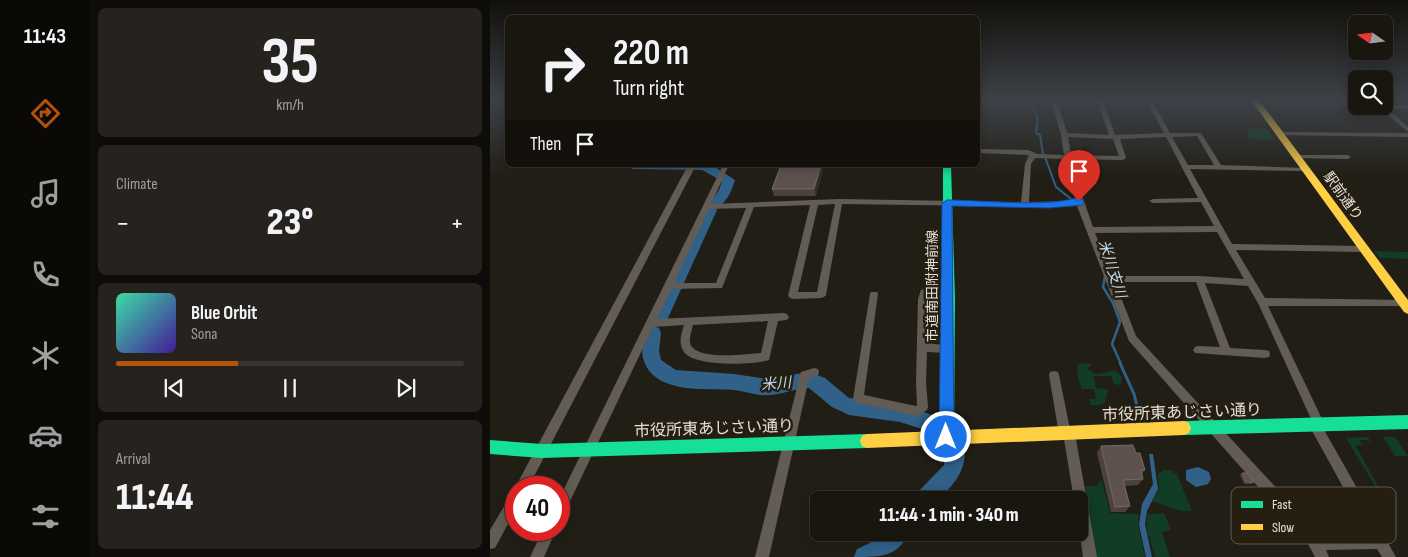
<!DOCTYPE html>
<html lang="en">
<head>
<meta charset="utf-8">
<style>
  body { margin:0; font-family:"Sofia Sans Condensed","Noto Sans JP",sans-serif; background:#26231e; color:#f1f3f6; height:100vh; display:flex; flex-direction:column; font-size:19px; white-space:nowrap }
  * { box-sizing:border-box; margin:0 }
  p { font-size:16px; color:#9f9f9f }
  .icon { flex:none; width:28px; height:28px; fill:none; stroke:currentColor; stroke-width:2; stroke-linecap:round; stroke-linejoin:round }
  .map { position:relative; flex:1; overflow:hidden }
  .side { display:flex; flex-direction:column; gap:8px; padding:8px; background:#0e0c09; width:400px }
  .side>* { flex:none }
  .guide { position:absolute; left:15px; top:15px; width:475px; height:152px; border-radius:8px; box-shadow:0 2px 12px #0003,0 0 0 1px #373530; background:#191610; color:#f1f3f6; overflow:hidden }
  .needle { width:32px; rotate:284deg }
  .tools { position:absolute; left:858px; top:15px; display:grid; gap:10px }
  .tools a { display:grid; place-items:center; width:45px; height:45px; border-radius:8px; background:#191610; box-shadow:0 2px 12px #0003,0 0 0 1px #373530; font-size:25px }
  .speed { position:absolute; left:15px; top:476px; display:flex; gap:10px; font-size:25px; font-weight:700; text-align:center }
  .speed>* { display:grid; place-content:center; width:65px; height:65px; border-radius:50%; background:#191610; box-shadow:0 2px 12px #0003,0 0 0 1px #373530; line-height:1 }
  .speed .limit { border:8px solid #d22; background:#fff; color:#111 }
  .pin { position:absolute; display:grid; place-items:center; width:42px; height:42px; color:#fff; margin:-51px -21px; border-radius:50% 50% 50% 0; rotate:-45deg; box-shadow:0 0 5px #0007 }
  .pin .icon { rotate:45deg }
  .me { position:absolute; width:55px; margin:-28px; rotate:0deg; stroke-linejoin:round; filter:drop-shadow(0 0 4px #0008) }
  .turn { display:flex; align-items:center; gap:18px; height:105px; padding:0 25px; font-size:22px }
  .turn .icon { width:65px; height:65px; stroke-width:2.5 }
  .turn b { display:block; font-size:35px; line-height:42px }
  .then { display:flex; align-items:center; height:48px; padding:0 25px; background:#0003; gap:10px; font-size:19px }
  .big { font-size:38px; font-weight:800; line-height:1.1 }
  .side .card { flex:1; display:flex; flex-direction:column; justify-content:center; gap:8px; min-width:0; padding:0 18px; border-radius:8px; background:#26231e }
  .side .dial { align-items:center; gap:0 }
  .dial b { font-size:65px; line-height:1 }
  .song { display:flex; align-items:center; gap:15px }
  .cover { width:60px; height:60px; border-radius:8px; background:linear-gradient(135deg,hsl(160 70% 55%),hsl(260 70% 35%)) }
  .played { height:5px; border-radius:2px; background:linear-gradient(90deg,#b45309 35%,#373530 35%) }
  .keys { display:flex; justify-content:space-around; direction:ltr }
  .heat { display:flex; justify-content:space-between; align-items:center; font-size:28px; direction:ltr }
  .trip { position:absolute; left:320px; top:491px; width:278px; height:50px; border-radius:8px; background:#191610; box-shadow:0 2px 12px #0003,0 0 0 1px #373530; font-weight:800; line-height:50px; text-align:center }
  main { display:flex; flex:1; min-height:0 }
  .tabs { display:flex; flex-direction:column; width:90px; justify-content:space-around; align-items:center; background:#0a0906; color:#9f9f9f }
  .tabs .icon { width:35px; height:35px }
  .tabs .current { color:#b45309 }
  .tabs b { font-size:22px; color:#f1f3f6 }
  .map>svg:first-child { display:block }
</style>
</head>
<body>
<main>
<nav class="tabs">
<b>11:43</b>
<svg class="icon current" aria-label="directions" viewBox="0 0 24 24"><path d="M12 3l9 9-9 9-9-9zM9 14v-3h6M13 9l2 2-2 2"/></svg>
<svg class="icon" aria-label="music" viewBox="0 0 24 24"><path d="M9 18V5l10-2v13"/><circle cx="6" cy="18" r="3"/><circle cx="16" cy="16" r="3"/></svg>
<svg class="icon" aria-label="phone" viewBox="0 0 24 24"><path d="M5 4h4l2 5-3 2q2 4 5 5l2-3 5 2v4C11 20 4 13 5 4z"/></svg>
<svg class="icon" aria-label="climate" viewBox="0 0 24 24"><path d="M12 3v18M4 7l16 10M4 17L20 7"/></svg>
<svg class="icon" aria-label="car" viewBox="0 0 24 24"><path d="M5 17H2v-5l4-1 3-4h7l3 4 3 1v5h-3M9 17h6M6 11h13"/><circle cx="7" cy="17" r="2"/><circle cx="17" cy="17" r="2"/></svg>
<svg class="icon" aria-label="filters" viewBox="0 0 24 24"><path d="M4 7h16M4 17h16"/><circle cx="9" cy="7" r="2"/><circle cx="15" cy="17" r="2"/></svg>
</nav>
<section class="side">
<div class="card dial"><b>35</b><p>km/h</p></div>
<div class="card"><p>Climate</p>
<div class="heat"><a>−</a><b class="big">23°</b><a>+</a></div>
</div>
<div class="card">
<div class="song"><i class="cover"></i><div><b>Blue Orbit</b><p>Sona</p></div></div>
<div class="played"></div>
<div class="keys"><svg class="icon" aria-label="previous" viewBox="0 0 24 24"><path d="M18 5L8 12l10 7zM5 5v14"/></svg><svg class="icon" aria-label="pause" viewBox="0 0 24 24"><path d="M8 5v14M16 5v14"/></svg><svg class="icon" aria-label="next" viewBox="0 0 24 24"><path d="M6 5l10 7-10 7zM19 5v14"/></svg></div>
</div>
<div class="card"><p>Arrival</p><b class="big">11:44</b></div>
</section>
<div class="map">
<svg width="918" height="557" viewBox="0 0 918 557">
  <rect width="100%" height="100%" fill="#211e16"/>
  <!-- green -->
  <path fill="#113c26" d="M777,128L785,140L760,139L757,133H759L757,129Z
    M884,251L918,252V259L890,258Z
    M599,363L601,365L597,369L606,374C617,374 625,365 632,378L630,385L624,384L621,376H603L606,388L618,389L615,402L610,405H601L599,399H606L604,389H592L587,375L588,364Z
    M878,437L883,446L878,440H870L872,445L866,446L916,537L856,438Z
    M893,437H905L918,456H905Z
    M672,470H682L683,474H687L702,511H691L662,501L669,489L668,473L672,472Z
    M612,480L620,513L649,514L648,525L655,557H606L595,486H608V483Z
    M674,513L681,530L672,532L680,557H665L657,530V514Z"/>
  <!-- water -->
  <path fill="#316189" d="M659,454H663L668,489L657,511L655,524L662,557H656L649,525L652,504L663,484Z
    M708,467L719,472L721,479L718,484L706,487L696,480V470Z"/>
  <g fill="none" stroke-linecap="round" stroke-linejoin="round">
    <!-- stream-far2 -->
    <path stroke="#316189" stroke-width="2" d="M540,102L548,119L546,131
      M546,133L550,135L553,154
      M555,157L566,187L585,202"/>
    <!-- stream-far1 -->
    <path stroke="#316189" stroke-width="2.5" d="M615,276L613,287L623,303L630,322L622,344L631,364"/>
    <!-- stream -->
    <path stroke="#316189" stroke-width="3" d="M630,363L644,394L651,422"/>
    <!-- river -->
    <path fill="#316189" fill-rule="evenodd" d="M137,165H222L245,180C242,190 236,205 225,208L227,210L178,318L176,323L170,324L164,323L162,318L213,210L220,206L219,204L229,190L232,181L212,170L143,169Z
      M163,326L169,328L171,333L169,351L171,360L186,370L244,374L277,379L319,372L335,378L359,398L410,404L442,415L444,421L442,427L435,430L410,422L359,415L342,407L319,388C305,388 292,395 278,395C266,396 255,391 244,390C215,388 163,395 153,358C151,348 153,337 157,328Z
      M464,435L471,437C482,464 466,483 448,500H424L427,493L454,465V444L457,437Z
      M395,532H420C407,557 392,557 364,557L367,549L392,537Z"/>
    <!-- street -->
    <path fill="#625c54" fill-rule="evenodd" d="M561,100H567L577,133L619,135L607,100H613L625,135L674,133L656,100H662L680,133H711L731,165L816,168L818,169L814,171L700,169L742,244L872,246L876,249L872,252L746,250L775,298L916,300L918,302L916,304L913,306H778L833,421L835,425L833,428L906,557H892L887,549L836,550L839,557H825L817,542L639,341L587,206L559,207L352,204L336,295L334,297L331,298L303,299L300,298L298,296L320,205L264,207L232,288L181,289L167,319L294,313L297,314L299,317L297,320L288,321L279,360C263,365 204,367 194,352C188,343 191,335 194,325L163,327L73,516L69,518V499L233,165H239L221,204L349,199L531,202L535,164L539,155L488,153V149L538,150L548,154L574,155L571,135ZM707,136L724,165H698L682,137ZM578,137L623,139L629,156L581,155ZM676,137L708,198L663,199L659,201L663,203L711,202L724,226L603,227L584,172L581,159L633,160L636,158L630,139ZM545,158L574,159L576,172L586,201L539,202L541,164ZM345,204L327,292H308L328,205ZM256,208L226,283H184L219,209ZM727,232L754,279L709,276H622L605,233ZM625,282H706L730,347L708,346L705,347L703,350L705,353L775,358L779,357L780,354L779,351L775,350L740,348L715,283L758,286L768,303L822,421L819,425L821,429L880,536L829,537L827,532L646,336ZM278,321L271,353C256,354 213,360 202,347C197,341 202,331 203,325Z
      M725,100H731V101L728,103Z
      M849,100H856L866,106L918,105V109H898L918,127V132L891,109L864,110Z
      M790,132L918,133V137L788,135V133Z
      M806,155H858L861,157L858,159L804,158L803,157Z
      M200,167L204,169L38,488H26V509L5,548L0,549V530L22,493L26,491L25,488L27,484L196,169Z
      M434,289L437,290L438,296H459L462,297L464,299L462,301L459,302H438L437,343L460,346L462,349L460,352L457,353L437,352L436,382L438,407L437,410L427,416L364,402L363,399L380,294L381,292H387L388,294L374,395L426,406L427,405L426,382L428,299L431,290Z
      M324,368L328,369L329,372L328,375L319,378L279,557H265L310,375L311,372Z
      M564,371L568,372L569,375L580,429L583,430L585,434L607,557H593L589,528V500H584L574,439L571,438L569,434L559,375L560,372Z
      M53,530H66L54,557H40Z"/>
    <!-- fast -->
    <path fill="#16e098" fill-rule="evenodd" d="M453,165H461L465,299L464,437L462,442L457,444L452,442L450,437L453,299Z
      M918,415V429L694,435L689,433L687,428L689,423L694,421Z
      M377,434L382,436L384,441L382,446L377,448L52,458L0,454V440L52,444Z"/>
    <!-- slow -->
    <path fill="#ffcf43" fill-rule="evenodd" d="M761,100H769L918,300V314L914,312Z
      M694,421L699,423L701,428L699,433L694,435L377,448L372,446L370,441L372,436L377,434Z"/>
  </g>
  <!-- wall -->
  <path fill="#4d413e" d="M291,165H334L326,196H284L282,189Z
    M611,446L646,453L655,470L652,474L653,479L648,485L635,486L640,506L635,512H621L607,453Z
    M752,473L764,482L762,484H754L750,475Z"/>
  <!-- shaded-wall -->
  <path fill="#352c27" d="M331,165H334L326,196L324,189Z"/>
  <!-- building -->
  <path fill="#5e524e" stroke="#736864" d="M291,165H331L324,189H282Z
    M643,445L646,453H650L655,470H651L653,479L633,480L640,506L625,507L611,446Z
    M752,473H757L764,482H756Z"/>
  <!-- sky -->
  <linearGradient id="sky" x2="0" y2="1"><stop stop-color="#12100c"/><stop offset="0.56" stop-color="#3d4147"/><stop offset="1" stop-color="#3d4147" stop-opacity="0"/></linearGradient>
  <rect width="918" height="178" fill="url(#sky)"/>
  <!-- route -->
  <path fill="#1a73e8" stroke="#114b97" d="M589,197L594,201L593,205L559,208L462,206L464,437L462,442L456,444L451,442L449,437L452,203L457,200C493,200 558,208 589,197Z"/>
  <g text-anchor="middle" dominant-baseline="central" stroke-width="5" stroke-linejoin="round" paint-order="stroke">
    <!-- street labels -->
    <g font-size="14" fill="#e5e0d7" stroke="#261f11">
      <text transform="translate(853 196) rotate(54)">駅前通り</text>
      <text transform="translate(442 286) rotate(-90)">市道南田附神前線</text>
    </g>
    <!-- water labels -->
    <g font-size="15" font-style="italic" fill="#bad6f1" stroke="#261f11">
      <text transform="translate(622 269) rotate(72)">米川支川</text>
      <text transform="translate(286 384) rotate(-5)">米川</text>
    </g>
    <!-- near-street labels -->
    <g font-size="16" fill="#e5e0d7" stroke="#261f11">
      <text transform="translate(692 413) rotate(-2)">市役所東あじさい通り</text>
      <text transform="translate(224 429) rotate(-2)">市役所東あじさい通り</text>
    </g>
  </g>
  <!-- legend -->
  <rect x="741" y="487" width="165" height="57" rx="8" fill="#261f11" stroke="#5f594c" stroke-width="1"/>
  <rect x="751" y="501" width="22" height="7" fill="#16e098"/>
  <rect x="751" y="524" width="22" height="6" fill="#ffcf43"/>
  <g font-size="14" fill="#e5e0d7">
    <text x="782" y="509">Fast</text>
    <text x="782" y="532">Slow</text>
  </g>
</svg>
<div class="tools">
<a><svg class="needle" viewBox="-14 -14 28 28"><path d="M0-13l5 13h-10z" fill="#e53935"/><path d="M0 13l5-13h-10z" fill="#9f9f9f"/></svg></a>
<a><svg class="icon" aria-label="search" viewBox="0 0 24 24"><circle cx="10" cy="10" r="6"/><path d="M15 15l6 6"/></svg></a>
</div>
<div class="speed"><div class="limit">40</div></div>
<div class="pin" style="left:589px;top:201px;background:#d93025"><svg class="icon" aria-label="arrive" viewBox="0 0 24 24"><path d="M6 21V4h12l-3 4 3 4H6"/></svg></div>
<svg class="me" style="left:456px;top:437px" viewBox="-20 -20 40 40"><circle r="17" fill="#1a73e8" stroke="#fff" stroke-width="3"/><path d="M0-11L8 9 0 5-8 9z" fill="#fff"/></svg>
<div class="trip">11:44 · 1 min · 340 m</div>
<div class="guide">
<div class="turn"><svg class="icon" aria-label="right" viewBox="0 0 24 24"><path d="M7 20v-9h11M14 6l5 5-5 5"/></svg><div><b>220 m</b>Turn right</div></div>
<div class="then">Then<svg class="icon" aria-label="arrive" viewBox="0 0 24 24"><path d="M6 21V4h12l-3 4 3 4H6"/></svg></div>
</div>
</div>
</main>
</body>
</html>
